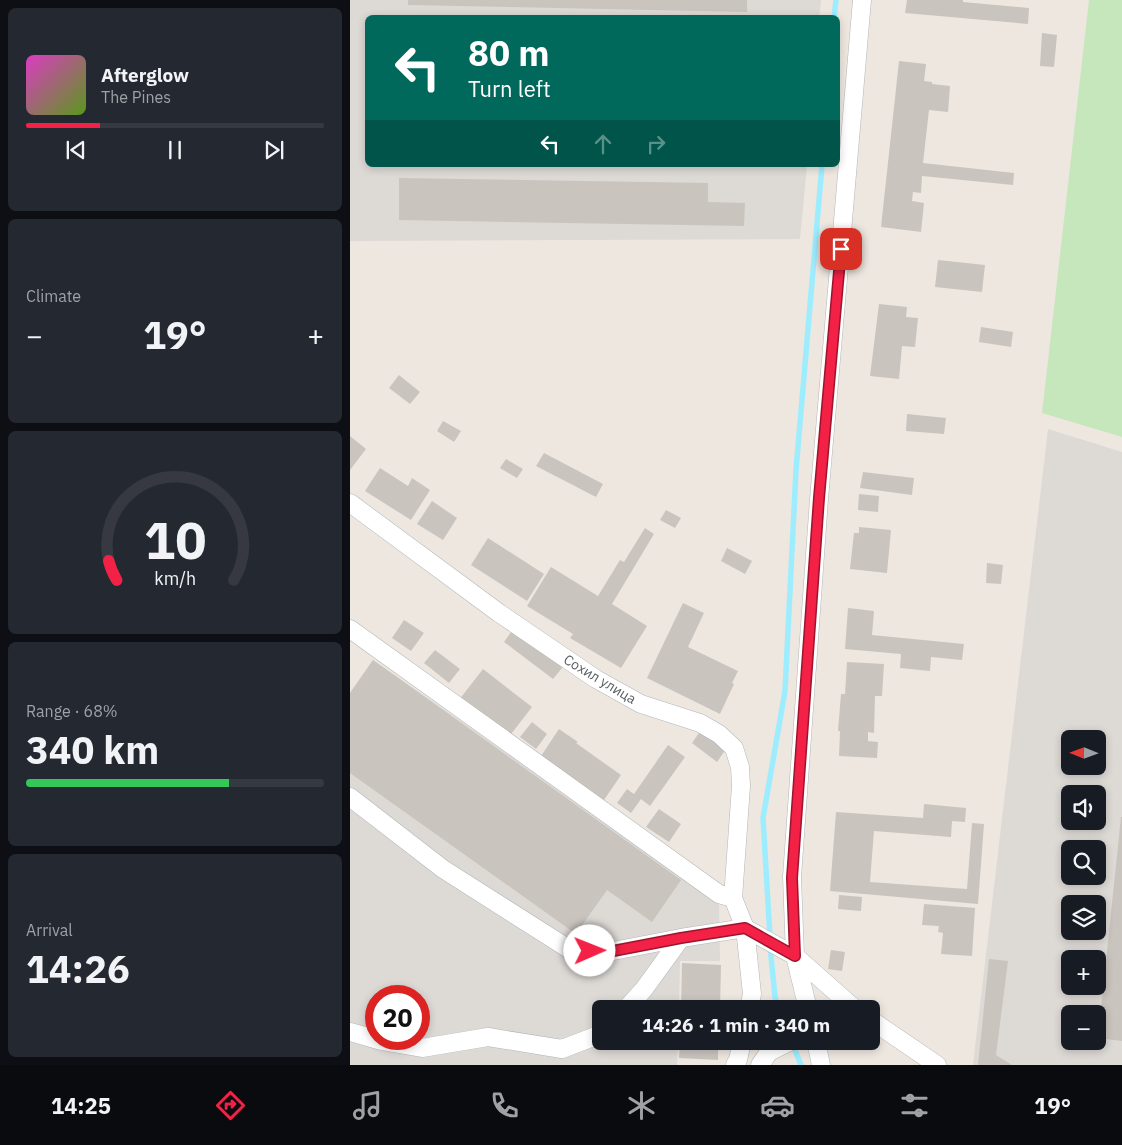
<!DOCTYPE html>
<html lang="en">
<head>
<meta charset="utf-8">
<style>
  body { margin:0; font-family:"IBM Plex Sans",sans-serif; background:#242831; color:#f1f3f6; height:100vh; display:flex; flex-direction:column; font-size:19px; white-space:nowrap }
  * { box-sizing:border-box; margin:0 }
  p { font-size:16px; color:#9ea1a6 }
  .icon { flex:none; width:28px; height:28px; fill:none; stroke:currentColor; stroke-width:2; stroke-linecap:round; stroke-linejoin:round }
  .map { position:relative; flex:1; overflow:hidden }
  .drawer { display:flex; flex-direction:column; gap:8px; padding:8px; background:#0d0f14; width:350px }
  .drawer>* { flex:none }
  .top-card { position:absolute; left:15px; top:15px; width:475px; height:152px; border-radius:8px; box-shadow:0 2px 8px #0003; background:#00695c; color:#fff; overflow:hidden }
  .needle { width:32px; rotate:271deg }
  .controls { position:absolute; left:711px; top:730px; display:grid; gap:10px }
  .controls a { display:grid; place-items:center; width:45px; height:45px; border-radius:8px; background:#171b24; box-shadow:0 2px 8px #0003; font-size:25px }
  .speed { position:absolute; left:15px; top:985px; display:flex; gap:10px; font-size:25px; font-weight:700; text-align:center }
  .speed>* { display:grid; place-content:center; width:65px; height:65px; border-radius:50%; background:#171b24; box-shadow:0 2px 8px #0003; line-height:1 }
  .speed .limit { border:8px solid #d22; background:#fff; color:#111 }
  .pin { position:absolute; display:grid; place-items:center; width:42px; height:42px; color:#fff; margin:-21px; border-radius:10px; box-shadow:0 2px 8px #0006 }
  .me { position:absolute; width:55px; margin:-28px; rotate:89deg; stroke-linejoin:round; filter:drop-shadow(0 0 4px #0008) }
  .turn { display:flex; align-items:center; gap:18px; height:105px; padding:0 20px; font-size:22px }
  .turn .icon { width:65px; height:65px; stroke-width:2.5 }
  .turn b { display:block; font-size:35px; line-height:42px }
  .lanes { display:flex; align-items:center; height:48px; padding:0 20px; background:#0003; justify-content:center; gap:25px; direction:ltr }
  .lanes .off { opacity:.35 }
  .big { font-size:38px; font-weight:700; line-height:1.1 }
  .drawer .widget { flex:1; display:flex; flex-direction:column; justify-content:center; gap:8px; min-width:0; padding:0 18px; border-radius:8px; background:#242831 }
  .drawer .dial { align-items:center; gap:0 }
  .dial svg { height:130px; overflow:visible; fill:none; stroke:#363941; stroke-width:7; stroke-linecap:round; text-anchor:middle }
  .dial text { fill:#f1f3f6; stroke:none }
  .song { display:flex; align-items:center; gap:15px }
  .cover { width:60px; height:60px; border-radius:8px; background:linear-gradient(135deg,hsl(310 70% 55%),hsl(90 70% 35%)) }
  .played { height:5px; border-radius:2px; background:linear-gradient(90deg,#f22145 25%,#363941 25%) }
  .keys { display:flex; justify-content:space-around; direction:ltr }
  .heat { display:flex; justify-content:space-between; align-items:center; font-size:28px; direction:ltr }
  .charge { height:8px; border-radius:4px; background:linear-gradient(90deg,#34c759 68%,#363941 0) }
  .trip { position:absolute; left:242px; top:1000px; width:288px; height:50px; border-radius:8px; background:#171b24; box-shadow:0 2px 8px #0003; font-weight:700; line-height:50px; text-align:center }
  .tabs { display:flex; height:80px; justify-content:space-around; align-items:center; background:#090b0e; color:#9ea1a6 }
  .tabs .icon { width:35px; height:35px }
  .tabs .selected { color:#f22145 }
  .tabs b { font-size:22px; color:#f1f3f6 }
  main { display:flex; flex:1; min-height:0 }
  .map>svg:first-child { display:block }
</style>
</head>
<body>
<main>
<section class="drawer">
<div class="widget">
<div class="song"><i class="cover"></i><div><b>Afterglow</b><p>The Pines</p></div></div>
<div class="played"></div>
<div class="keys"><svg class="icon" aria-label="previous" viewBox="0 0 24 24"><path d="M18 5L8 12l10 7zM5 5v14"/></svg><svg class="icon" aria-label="pause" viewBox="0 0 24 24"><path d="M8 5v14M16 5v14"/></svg><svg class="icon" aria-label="next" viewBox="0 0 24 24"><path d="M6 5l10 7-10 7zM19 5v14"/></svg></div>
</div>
<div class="widget"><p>Climate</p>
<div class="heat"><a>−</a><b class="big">19°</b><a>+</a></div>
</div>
<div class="widget dial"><svg viewBox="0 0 100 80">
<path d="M14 69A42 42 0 1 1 86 69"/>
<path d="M14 69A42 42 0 0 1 9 57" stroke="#f22145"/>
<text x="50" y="56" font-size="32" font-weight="700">10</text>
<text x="50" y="72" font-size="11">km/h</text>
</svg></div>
<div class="widget"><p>Range · 68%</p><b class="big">340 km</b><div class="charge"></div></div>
<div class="widget"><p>Arrival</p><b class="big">14:26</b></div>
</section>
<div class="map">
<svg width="772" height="1065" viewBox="0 0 772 1065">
  <rect width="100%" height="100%" fill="#ede7e0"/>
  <!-- industrial -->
  <path fill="#ddd9d5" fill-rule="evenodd" d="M0,0H471L469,18H18V165H457L450,239L0,241Z
    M698,429L772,452V1065H623ZM720,739H748V766H720ZM720,794H748V821H720ZM720,849H748V876H720ZM720,904H748V931H720ZM720,959H748V986H720ZM720,1014H748V1041H720Z
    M23,660L369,900L370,961H330L329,1009H251V1041H328L327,1065H0V693ZM26,996H69V1039H26Z"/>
  <!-- green -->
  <path fill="#c6e7bb" d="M739,0H772V437L692,413Z"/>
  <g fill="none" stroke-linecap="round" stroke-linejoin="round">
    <!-- stream -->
    <path stroke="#9eedff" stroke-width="5.5" d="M484,18L486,0
      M420,937L413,818L435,691L446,470L472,165
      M420,946L425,997L429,1009
      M442,1043L451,1065"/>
  </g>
  <!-- building -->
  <path fill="#cac4bf" d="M58,0H397V12L58,5Z
    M557,0H613V2L679,8L678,24L555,13Z
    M692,33L707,35L704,67L690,66Z
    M549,61L576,64L574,81L582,82V84L600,86L598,112L579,110L573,163L664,173L663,185L572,176L571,193L563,192L562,201L574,203L571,232L531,227Z
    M49,178L358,183V202L395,203L394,226L49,220Z
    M588,260L635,265L632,292L585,287Z
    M529,304L557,307L556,317L568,318L565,347L552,346L549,379L520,376Z
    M631,327L663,332L661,347L629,342Z
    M49,375L70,392L60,404L39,388Z
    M557,414L596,418L594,434L556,431Z
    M93,421L111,431L104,442L87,431Z
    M0,436L16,449L0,470Z
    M194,453L253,484L246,497L186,466Z
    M156,459L173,469L167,478L150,468Z
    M30,468L58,486L62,478L80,490L61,520L15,491Z
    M513,472L564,478L562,495L510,488Z
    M509,494L529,496L528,512L508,510Z
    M82,501L107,518L93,540L67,524Z
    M316,510L331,518L325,528L310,520Z
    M509,527L541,530L537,573L500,569L504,533H509Z
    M295,528L304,534L262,604L297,626L271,668L220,638L223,634L177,606L201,567L248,596L270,560L274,562Z
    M138,538L194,574L177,601L121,565Z
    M377,548L402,561L395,574L371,561Z
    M637,563L653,565L651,584L636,583Z
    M333,603L354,613L338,647L388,671L382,683L384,684L370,714L297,678Z
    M498,608L524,611L522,635L614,644L612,660L581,657L580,671L550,668L551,654L495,649Z
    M54,620L74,633L61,651L42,638Z
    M166,625L216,663L203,679L154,642Z
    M85,650L110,669L99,683L74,663Z
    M23,660L331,880L302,922L257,890L226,934L0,773V693Z
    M497,662L534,664L532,696H525L524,733L518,732V741L528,742L527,758L489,756L490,731H488L491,694H495Z
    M133,669L182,707L158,738L109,700Z
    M182,722L197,734L186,749L170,737Z
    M209,729L228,742L226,743L271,775L252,803L189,759Z
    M351,730L376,749L367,762L342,743Z
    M318,745L335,757L300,806L291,799L281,813L267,803L277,789L284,794Z
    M574,804L616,808L615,822L602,821L601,837L524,831L520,882L617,889L622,823L634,824L628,904L480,891L486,812L573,818Z
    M309,809L331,824L319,842L296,827Z
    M771,817H772V1041L748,1038Z
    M489,895L512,897L511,911L488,909Z
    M574,904L625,908L622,956L591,954L593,933L588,932L589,926L572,925Z
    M481,950L495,952L492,971L478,969Z
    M639,959L658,961L646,1055L662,1065H628Z
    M332,963L371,965L370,1009H331Z
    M330,1041H368V1060L329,1058Z"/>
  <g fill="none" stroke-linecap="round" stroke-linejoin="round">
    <!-- minor casing -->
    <g stroke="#b1b6b9" stroke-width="19">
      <path id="minor" d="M0,503L149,613L246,679L291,704L350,723L369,734L384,748L390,767L391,786L383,898L395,928L402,994L399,1009
        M0,629L369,894L383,898
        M0,797L93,869L222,951L258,952L331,938
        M276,1009L294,989L331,938L395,928L445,956L505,1009
        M458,1009L445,956L442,877L469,499L512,0
        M521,1020L587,1065
        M0,1032L32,1041L72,1048L138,1037L212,1049L251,1034
        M466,1041L471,1065
        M385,1065L388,1060L392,1041
        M410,1065L419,1052L441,1041"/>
    </g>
    <!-- minor -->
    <use href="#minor" stroke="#fff" stroke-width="18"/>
  </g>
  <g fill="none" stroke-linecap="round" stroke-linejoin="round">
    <!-- route casing -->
    <g stroke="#9d152d" stroke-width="12">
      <path id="route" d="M240,951L258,952L331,938L395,928L445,956L442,878L469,498L491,249"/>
    </g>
    <!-- route -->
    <use href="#route" stroke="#f22145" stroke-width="9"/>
  </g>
  <g text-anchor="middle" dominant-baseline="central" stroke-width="5" stroke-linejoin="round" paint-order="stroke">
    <!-- street labels -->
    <g font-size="14" fill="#595f62" stroke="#fff">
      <text transform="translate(250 679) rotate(31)">Сохил улица</text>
    </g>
  </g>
</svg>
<div class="controls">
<a><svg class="needle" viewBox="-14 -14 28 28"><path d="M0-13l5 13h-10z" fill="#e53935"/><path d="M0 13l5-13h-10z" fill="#9ea1a6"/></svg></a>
<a><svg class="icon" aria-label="sound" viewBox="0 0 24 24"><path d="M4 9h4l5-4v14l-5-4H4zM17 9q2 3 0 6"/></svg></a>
<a><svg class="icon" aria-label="search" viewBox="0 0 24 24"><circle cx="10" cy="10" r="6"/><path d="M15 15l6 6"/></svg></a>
<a><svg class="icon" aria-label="layers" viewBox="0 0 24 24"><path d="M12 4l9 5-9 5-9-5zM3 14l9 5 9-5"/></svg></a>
<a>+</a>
<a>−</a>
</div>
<div class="speed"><div class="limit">20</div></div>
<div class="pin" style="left:491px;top:249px;background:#d93025"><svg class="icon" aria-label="arrive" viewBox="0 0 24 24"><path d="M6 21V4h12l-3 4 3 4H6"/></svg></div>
<svg class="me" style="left:240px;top:951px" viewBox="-20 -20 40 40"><circle r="19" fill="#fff"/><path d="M0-13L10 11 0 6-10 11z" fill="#f22145"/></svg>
<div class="trip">14:26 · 1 min · 340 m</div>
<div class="top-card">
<div class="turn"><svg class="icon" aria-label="left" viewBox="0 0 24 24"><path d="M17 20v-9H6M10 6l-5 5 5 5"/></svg><div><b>80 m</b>Turn left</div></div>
<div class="lanes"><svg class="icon" aria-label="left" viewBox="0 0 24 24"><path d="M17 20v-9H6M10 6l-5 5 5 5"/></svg><svg class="icon off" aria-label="ahead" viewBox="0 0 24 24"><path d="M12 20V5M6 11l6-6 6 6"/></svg><svg class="icon off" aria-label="right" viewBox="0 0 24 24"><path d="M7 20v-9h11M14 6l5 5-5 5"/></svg></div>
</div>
</div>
</main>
<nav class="tabs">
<b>14:25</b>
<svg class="icon selected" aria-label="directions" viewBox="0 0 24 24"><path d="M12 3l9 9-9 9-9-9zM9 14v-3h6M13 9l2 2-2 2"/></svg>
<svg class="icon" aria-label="music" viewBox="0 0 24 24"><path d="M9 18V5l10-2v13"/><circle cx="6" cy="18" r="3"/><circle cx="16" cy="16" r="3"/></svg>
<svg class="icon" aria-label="phone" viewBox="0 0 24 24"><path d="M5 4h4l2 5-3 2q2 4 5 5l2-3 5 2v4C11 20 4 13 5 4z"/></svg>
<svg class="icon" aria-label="climate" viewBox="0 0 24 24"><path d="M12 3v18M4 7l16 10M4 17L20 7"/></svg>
<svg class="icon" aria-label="car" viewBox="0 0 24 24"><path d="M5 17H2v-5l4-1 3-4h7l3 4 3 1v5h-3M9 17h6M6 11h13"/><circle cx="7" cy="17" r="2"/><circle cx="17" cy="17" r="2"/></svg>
<svg class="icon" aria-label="filters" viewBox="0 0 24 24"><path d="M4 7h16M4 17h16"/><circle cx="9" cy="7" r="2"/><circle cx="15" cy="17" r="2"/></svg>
<b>19°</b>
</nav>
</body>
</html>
